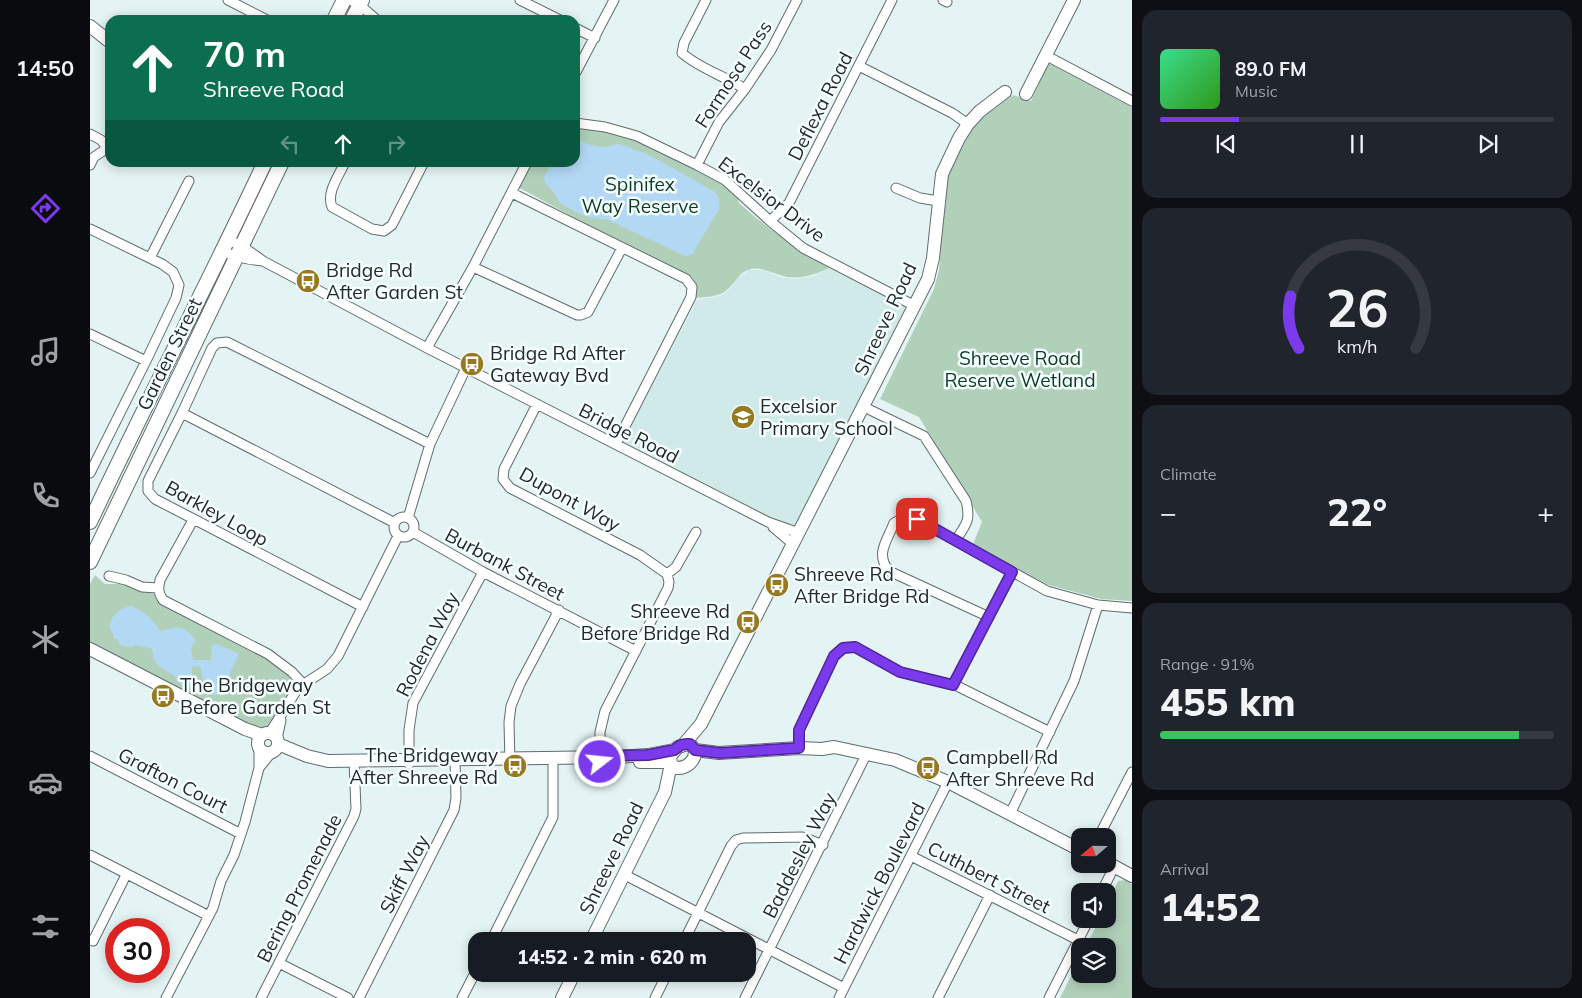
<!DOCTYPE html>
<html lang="en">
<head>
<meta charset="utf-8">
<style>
  body { margin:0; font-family:Mulish,sans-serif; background:#20242c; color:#f1f3f6; height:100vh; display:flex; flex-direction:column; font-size:19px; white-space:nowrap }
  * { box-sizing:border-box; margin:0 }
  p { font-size:16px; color:#9ea1a6 }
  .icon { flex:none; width:28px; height:28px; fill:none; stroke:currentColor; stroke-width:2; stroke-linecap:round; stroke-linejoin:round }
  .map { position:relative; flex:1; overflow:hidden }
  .sheet { display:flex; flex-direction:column; gap:10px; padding:10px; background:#0d0f14; width:450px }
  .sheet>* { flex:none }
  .banner { position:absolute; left:15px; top:15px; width:475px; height:152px; border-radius:15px; box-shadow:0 2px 12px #0003; background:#0b6e4f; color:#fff; overflow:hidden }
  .needle { width:32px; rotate:250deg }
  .buttons { position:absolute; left:981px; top:828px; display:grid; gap:10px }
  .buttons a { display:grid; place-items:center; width:45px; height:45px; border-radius:10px; background:#171b24; box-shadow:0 2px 12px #0003; font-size:25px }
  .speed { position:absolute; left:15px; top:918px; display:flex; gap:10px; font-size:25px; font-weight:700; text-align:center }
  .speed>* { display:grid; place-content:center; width:65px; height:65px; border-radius:50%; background:#171b24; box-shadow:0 2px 12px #0003; line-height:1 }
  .speed .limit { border:8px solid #d22; background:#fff; color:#111 }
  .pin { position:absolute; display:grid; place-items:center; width:42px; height:42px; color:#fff; margin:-21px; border-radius:10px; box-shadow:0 2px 8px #0006 }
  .me { position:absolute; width:55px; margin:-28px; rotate:74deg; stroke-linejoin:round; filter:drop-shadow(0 0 4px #0008) }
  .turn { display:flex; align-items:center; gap:18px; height:105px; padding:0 15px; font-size:22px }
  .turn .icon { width:65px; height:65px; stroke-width:2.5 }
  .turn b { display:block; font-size:35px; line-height:42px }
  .lanes { display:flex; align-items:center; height:48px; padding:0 15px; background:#0003; justify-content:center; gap:25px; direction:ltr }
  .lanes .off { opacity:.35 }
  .big { font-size:38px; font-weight:800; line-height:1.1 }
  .sheet .tile { flex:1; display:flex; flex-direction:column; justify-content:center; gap:8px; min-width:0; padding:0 18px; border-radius:15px; background:#20242c }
  .sheet .dial { align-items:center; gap:0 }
  .dial svg { height:130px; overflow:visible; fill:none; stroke:#363941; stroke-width:7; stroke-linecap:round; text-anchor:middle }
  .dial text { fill:#f1f3f6; stroke:none }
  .song { display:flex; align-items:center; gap:15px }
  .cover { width:60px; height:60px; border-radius:8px; background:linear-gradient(135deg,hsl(150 70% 55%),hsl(110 70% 35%)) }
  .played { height:5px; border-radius:2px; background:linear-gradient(90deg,#7c3aed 20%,#363941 20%) }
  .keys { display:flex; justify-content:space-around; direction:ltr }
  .heat { display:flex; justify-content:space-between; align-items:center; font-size:28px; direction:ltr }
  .charge { height:8px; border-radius:4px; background:linear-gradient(90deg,#34c759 91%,#363941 0) }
  .trip { position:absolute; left:378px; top:932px; width:288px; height:50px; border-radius:15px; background:#171b24; box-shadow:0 2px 12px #0003; font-weight:800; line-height:50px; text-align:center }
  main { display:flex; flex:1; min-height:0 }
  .tabs { display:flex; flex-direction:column; width:90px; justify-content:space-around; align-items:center; background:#090b0e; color:#9ea1a6 }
  .tabs .icon { width:35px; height:35px }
  .tabs .selected { color:#7c3aed }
  .tabs b { font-size:22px; color:#f1f3f6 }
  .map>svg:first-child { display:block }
</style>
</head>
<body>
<main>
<nav class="tabs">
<b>14:50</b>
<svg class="icon selected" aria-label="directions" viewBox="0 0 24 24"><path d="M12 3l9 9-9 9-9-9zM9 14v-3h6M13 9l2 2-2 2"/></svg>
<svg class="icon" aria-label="music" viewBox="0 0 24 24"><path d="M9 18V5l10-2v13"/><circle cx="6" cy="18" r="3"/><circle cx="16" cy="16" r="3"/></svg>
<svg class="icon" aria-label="phone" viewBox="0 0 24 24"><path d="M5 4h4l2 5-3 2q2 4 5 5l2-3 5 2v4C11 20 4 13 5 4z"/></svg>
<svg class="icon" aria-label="climate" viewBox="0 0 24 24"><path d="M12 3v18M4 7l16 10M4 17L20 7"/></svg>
<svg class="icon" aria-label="car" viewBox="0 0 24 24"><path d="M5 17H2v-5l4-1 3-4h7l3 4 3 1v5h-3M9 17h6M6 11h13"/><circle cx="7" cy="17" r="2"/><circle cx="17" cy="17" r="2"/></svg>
<svg class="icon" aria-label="filters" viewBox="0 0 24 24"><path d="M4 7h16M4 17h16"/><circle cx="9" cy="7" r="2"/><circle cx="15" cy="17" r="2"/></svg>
</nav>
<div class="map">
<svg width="1042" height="998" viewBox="0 0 1042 998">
  <rect width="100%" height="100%" fill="#e4f3f3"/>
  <!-- built -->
  <path fill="#d0e9e9" d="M739,268L813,305L816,311L704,529L532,443L607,300L629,296L635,293L640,289L647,279L659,270H673L693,278L705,279L724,276L732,272Z"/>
  <!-- green -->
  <path fill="#b1d0ba" d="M959,63L1042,107V601L1011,599L955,584L883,544L892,522L829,417L790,399L844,289L849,270L857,178L865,161L881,130L896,115L923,95L941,101Z
    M485,125L546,137L636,184L647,197L649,203L665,217L683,231L739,268C725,275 706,281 690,275C680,272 672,267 661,269C650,271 646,282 638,289C630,297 616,297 605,298V284L602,277L513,233L426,186L439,163L485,162Z
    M5,575L15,584H34L56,592L65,594L67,598L175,656L203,678L204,684L202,687C192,702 187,727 167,731L0,646V584Z
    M1035,880L1042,884V998H970L990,958V974H1018V946H996L1010,919H1018V903L1028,881Z"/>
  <!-- water -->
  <path fill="#b3d8f4" d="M489,138C493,145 509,147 517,147C522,146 524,144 530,144L561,156L625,192L629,199V209L603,253L597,256L593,255L516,219C497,220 484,211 469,202C466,191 454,186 454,177L463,163L485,162V140Z
    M42,606L57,615L71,631C89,626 95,625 106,641C98,648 102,652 103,660H121L122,645L127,644L149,654L139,675L136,690C117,707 113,679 110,666L102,667V685L96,688L86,680L85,676C78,672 69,668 65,660C63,657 63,652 61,648L44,645L43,647L33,646L29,644V640L23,638V633L20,629C20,615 29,608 42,606Z"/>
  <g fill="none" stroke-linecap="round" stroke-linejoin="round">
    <!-- street casing -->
    <g stroke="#606c6d" stroke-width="11">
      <path id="street" d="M138,0L177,20
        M260,0L270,5L287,20
        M430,0L470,20
        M616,0L594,43L592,53C610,69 635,76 655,89
        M853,0L857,2
        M485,28L505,38
        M955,55L1042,101
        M769,66L862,113L878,124
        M485,74L524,0
        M485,123L515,127L547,136L607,165L635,180L680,221L713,248L825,306
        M0,134L11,140L16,146V149L4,157L0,165
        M255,162C249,176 236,192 242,207L282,229L294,231L302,225L334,162
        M607,165L629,122L655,89L681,50L707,0
        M806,188L830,198L848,201
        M422,193L596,279L602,287L601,297L526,444
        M680,221L699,203L802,0
        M0,229L72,264L83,272L89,285L86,298L56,361L0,473
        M138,240L152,246L173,261L337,348L678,522L709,533
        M132,251C146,257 158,260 173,261
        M60,258L99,181
        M383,267L487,315H491L498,312L532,248
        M0,334L56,361
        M337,348L383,267L437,162
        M447,404L414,469L413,479L420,488L550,555L577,574
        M774,407L834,436L876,501C881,521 876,524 866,540
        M92,413L305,523
        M304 527a10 10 0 1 1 20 0a10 10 0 1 1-20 0Z
        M318,518L340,444L376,368
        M103,520L70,580C68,588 68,593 73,600L178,654L202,672L213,684
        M683,527L703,544
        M323,532L393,572L546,651
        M577,574L586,567L606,532
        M19,576L36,580L52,587L68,588
        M273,607L65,499L58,491V481L92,413L122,348L127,343L137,342L340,444
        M899,617L799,571C785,554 797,541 804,523L815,517L827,519L957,591L1008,605L1042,608
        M863,685L922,572
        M179,734L208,688L237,669L248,656L308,536
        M187,739L191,720
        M709,748V730L744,656L753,648L765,647L810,672L867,686L960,732
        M0,756L151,834
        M510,762V732L515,711L578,588L579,582L577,574
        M420,763L419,722L421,706L430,684L469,610
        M319,764V730L323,703L393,572
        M169,768L181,753
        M920,814L984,681L1008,605
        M1009,836L1042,772
        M0,855L117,915
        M821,856L988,940
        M535,875L754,988
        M1012,891L1024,867
        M0,940L3,941L36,875
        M401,941L463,817V757
        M594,941L641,846L646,840L653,838L712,837L733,845
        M189,963L258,998
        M76,998L123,908L131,881L144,855L155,822L169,768V748
        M171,998L264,816L266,809L264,760
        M269,998L364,810L366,798L365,759
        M372,998L386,971
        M565,998L577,974
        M655,998L777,753
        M749,998L858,782
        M848,998L900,895
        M959,998L999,919"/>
    </g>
    <!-- secondary casing -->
    <g stroke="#606c6d" stroke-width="14">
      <path id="secondary" d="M0,26L20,42
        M936,94L984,0
        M0,649L155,729L172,735
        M168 743a10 10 0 1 1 20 0a10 10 0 1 1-20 0Z
        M188,744L217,756L238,761L526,757L558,755L584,750
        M597,744H600L605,750C606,760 597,769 586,768L581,764L580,756L588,747Z
        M593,745L611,724L838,279L843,258L852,174L869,138L878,124L890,111L915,92
        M605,750L629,753L709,748L732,749L744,747L805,760L858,782L990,850
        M550,762H580
        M1018,863L1042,876
        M501,941L575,792L581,764
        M472,998L484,974"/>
    </g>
    <!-- primary casing -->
    <g stroke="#606c6d" stroke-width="16">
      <path id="primary" d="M244,20L254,0
        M262,20L272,0
        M0,522C57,401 118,283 175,162
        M0,562L192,162"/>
    </g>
    <!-- street -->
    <use href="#street" stroke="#fff" stroke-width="9"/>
    <!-- secondary -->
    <use href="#secondary" stroke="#fff" stroke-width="12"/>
    <!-- primary -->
    <use href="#primary" stroke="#fff" stroke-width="14"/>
  </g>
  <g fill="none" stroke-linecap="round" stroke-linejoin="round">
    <!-- route casing -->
    <g stroke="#51269a" stroke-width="12">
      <path id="route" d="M510,762L511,756L558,755L584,750L591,745L597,744H600L605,750L630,753L709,748V730L744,656L753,648L765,647L810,672L863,685L922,572L827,519"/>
    </g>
    <!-- route -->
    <use href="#route" stroke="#7c3aed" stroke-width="9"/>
  </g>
  <!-- icons -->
  <defs>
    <g id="bus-disc" transform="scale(1.25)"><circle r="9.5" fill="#967921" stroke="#f6ffff"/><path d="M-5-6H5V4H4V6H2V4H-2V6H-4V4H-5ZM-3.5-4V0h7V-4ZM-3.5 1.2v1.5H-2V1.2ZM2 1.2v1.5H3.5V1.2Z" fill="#fff"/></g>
    <g id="school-disc" transform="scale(1.25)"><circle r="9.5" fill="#967921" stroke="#f6ffff"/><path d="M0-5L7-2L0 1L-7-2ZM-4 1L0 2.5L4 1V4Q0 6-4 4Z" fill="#fff"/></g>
  </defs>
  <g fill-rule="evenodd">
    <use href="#bus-disc" x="218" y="281"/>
    <use href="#bus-disc" x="382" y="364"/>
    <use href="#school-disc" x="653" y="417"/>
    <use href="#bus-disc" x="687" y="585"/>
    <use href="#bus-disc" x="658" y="622"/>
    <use href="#bus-disc" x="73" y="696"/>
    <use href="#bus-disc" x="425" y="766"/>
    <use href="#bus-disc" x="838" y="768"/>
  </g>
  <g text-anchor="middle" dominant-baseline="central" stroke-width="5" stroke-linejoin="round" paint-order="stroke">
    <!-- street labels -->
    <g font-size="19" fill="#232829" stroke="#f6ffff">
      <text transform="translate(643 74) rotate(-57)">Formosa Pass</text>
      <text transform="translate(730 106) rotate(-63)">Deflexa Road</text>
      <text transform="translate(682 199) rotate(37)">Excelsior Drive</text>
      <text transform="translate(795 319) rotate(-65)">Shreeve Road</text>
      <text transform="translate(79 354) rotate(-64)">Garden Street</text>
      <text transform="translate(539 433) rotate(27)">Bridge Road</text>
      <text transform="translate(480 499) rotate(29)">Dupont Way</text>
      <text transform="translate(127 513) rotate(29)">Barkley Loop</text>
      <text transform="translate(415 564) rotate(28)">Burbank Street</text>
      <text transform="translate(337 644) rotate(-63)">Rodena Way</text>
      <text transform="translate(83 780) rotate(27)">Grafton Court</text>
      <text transform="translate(709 855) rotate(-63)">Baddesley Way</text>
      <text transform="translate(521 858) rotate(-64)">Shreeve Road</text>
      <text transform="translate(314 874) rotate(-63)">Skiff Way</text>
      <text transform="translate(899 877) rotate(27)">Cuthbert Street</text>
      <text transform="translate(789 883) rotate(-63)">Hardwick Boulevard</text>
      <text transform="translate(209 888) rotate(-63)">Bering Promenade</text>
    </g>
    <!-- park labels -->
    <g font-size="19" fill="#0c3b21" stroke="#f6ffff">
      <text x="550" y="184">Spinifex<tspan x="550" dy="22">Way Reserve</tspan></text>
      <text x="930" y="358">Shreeve Road<tspan x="930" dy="22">Reserve Wetland</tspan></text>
    </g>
    <!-- poi labels -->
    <g font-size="19" fill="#232829" stroke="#f6ffff" text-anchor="start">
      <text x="236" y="270">Bridge Rd<tspan x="236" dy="22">After Garden St</tspan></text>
      <text x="400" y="353">Bridge Rd After<tspan x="400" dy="22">Gateway Bvd</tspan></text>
      <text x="670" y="406">Excelsior<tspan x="670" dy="22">Primary School</tspan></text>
      <text x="704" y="574">Shreeve Rd<tspan x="704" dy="22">After Bridge Rd</tspan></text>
      <text x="640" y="611" text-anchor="end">Shreeve Rd<tspan x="640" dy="22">Before Bridge Rd</tspan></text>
      <text x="90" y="685">The Bridgeway<tspan x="90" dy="22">Before Garden St</tspan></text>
      <text x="408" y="755" text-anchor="end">The Bridgeway<tspan x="408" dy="22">After Shreeve Rd</tspan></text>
      <text x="856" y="757">Campbell Rd<tspan x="856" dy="22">After Shreeve Rd</tspan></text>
    </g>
  </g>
</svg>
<div class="buttons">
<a><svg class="needle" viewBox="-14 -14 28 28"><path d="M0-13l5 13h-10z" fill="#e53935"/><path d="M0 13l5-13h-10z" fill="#9ea1a6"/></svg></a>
<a><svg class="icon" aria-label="sound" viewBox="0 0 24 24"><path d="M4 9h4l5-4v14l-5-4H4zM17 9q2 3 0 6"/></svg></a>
<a><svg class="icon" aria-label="layers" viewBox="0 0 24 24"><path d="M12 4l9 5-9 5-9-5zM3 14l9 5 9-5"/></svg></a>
</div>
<div class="speed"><div class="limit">30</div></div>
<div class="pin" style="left:827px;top:519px;background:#d93025"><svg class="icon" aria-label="arrive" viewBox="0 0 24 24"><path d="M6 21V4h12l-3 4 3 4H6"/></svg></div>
<svg class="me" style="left:510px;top:762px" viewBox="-20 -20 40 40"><circle r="17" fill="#7c3aed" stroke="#fff" stroke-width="3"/><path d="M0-11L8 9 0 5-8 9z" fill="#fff"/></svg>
<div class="trip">14:52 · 2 min · 620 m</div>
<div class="banner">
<div class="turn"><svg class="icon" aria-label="ahead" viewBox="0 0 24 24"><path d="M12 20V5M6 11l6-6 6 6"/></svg><div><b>70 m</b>Shreeve Road</div></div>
<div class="lanes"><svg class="icon off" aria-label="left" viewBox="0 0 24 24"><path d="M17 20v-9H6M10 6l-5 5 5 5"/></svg><svg class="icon" aria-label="ahead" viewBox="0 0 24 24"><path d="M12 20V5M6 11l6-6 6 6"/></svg><svg class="icon off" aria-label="right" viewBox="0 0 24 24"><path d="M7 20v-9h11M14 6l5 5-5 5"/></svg></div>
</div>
</div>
<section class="sheet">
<div class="tile">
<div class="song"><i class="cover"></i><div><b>89.0 FM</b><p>Music</p></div></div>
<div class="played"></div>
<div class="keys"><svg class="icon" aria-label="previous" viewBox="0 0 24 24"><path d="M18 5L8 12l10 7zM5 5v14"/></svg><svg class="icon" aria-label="pause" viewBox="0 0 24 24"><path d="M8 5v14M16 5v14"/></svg><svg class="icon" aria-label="next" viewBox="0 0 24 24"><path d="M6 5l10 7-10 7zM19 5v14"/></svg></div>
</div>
<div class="tile dial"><svg viewBox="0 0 100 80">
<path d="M14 69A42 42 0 1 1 86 69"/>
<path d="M14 69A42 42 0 0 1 9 37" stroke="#7c3aed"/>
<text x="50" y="56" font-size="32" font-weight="700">26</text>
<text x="50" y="72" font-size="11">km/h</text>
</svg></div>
<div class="tile"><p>Climate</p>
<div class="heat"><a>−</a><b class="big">22°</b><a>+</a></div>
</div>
<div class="tile"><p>Range · 91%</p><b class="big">455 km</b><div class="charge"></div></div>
<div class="tile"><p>Arrival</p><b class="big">14:52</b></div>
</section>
</main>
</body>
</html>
